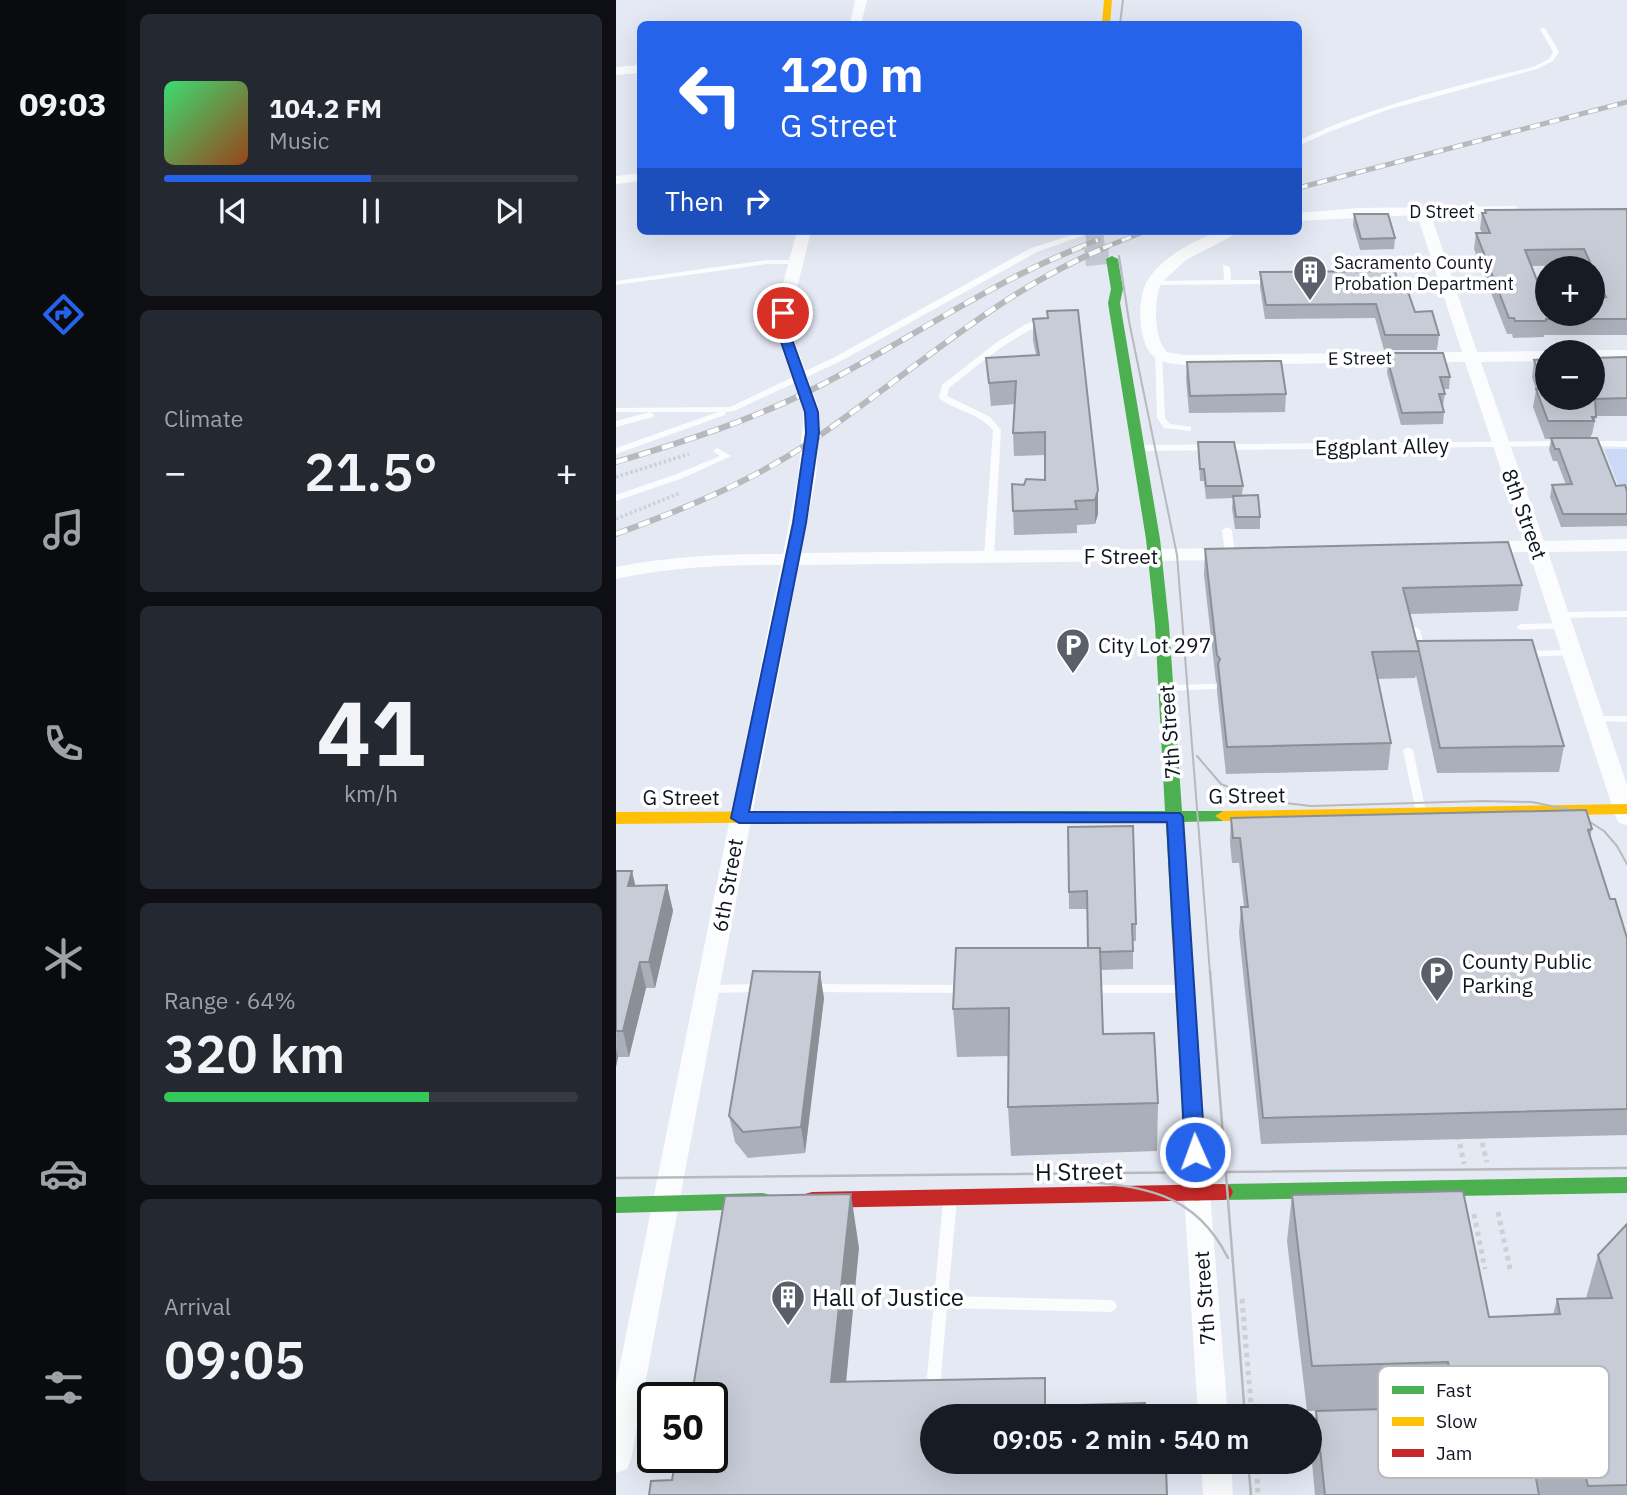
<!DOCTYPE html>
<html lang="en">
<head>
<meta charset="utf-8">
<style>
  body { margin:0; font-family:"IBM Plex Sans",sans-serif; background:#242831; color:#f1f3f6; height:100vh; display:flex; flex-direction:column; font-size:26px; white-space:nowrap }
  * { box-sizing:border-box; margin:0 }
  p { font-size:23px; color:#9ea1a6 }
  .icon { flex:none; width:38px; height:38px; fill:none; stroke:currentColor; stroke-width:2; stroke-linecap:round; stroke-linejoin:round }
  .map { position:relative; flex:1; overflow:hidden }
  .details { display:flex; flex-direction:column; gap:14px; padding:14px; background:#0d0f14; width:490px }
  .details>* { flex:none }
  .hud { position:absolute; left:21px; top:21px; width:665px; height:214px; border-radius:10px; box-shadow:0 7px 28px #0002; background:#2563eb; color:#fff; overflow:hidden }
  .buttons { position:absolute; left:919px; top:256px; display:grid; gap:14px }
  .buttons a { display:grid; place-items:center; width:70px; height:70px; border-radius:50%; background:#171b24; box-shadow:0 7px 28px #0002; font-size:35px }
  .speed { position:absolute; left:21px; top:1382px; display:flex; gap:14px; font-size:35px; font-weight:700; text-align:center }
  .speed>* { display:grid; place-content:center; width:91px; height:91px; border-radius:50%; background:#171b24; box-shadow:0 7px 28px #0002; line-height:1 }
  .speed .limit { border:4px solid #111; border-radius:10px; background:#fff; color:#111 }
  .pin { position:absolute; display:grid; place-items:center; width:60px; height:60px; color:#fff; margin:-30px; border:4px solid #fff; border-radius:50%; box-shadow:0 2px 7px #0007 }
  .me { position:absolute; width:77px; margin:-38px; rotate:358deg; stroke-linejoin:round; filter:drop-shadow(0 0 5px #0008) }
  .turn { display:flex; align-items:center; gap:24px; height:147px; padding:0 28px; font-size:32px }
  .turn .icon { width:91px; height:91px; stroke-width:2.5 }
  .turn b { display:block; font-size:49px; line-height:60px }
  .then { display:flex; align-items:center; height:66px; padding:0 28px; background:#0003; gap:14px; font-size:26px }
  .big { font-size:52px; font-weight:600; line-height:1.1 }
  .details .widget { flex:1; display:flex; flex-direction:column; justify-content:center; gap:10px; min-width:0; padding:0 24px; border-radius:10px; background:#242831 }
  .details .dial { align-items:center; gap:0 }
  .dial b { font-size:91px; line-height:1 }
  .song { display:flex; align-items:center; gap:21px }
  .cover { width:84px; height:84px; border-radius:10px; background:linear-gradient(135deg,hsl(140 70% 55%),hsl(20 70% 35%)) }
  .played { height:7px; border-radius:4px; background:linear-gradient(90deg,#2563eb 50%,#363941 50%) }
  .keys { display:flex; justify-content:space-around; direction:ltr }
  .heat { display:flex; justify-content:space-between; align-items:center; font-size:38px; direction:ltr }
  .charge { height:10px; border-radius:5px; background:linear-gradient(90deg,#34c759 64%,#363941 0) }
  .trip { position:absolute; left:304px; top:1404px; width:402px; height:70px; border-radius:35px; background:#171b24; box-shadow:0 7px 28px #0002; font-weight:600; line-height:70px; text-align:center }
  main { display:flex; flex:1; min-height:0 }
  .menu { display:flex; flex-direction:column; width:126px; justify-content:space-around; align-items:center; background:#090b0e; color:#9ea1a6 }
  .menu .icon { width:49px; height:49px }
  .menu .active { color:#2563eb }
  .menu b { font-size:32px; color:#f1f3f6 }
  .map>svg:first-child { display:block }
</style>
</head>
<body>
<main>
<nav class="menu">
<b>09:03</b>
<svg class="icon active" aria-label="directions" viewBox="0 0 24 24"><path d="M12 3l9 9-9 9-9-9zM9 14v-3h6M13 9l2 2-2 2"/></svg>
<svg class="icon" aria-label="music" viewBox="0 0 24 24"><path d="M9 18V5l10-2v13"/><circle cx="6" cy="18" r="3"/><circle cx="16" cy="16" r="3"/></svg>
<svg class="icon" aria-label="phone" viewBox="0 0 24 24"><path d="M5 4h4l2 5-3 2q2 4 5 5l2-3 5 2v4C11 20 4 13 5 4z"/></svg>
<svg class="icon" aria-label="climate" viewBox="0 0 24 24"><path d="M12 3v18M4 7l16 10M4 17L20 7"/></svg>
<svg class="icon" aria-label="car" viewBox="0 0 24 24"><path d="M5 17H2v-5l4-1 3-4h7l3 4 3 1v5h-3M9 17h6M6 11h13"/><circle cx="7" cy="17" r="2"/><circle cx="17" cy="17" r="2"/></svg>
<svg class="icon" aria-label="filters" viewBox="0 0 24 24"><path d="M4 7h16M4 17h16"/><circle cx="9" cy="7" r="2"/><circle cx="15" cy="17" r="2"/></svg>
</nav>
<section class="details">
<div class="widget">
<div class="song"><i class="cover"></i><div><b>104.2 FM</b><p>Music</p></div></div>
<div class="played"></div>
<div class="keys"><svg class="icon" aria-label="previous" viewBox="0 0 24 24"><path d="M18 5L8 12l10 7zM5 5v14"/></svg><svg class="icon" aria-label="pause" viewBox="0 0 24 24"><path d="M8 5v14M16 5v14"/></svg><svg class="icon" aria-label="next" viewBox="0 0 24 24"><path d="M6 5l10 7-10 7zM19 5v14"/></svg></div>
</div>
<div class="widget"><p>Climate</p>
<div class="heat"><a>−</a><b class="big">21.5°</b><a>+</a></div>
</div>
<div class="widget dial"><b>41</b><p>km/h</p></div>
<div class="widget"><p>Range · 64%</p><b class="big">320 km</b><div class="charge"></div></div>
<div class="widget"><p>Arrival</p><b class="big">09:05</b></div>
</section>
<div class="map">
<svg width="1011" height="1495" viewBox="0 0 1011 1495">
  <rect width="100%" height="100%" fill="#e4e9f4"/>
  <!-- green -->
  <path fill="#cbd9f7" d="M988,449H1011V507Z"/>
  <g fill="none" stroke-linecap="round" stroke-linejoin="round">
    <!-- secondary-tunnel-far1 -->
    <path stroke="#c4c9d4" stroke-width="18" stroke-dasharray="18 9" stroke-linecap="butt" d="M478,231L480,248"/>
    <!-- secondary-tunnel -->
    <path stroke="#c4c9d4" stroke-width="24" stroke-dasharray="24 11" stroke-linecap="butt" d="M480,247L482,265"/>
    <!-- path-far1 -->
    <path stroke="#ced0d3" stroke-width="3.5" stroke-dasharray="2.5 2.5" stroke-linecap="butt" d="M0,477L73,454
      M0,519L64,493"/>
    <!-- path -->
    <path stroke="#ced0d3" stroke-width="5" stroke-dasharray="4.5 4.5" stroke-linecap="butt" d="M864,1134L871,1162
      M842,1135L848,1164
      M882,1212L894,1269
      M858,1214L869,1269
      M626,1299L636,1416
      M640,1461L642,1495"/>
    <!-- lane -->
    <path fill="#fbfcfd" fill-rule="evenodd" d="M464,22H490L493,24H461Z
      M925,28H929L943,52L937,61L921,69L771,110L713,132L682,146V141C757,105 837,87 917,67L933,59L937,52L924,29Z
      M469,231H480L421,252L225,361L118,411L109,412V415L0,454V448L102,412H0V408L114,407L219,357L415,248Z
      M151,260H179L183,262L179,264H151L0,285V281Z
      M607,265L614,267L615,280H656L660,282L656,284L537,285L533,283L537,281L608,280Z
      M764,278H829L833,280L829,282H767L763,280Z
      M445,312H448V316C403,330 369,359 333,388L331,396L374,417L385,430L378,557L376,559H370L368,557L377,430C364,414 341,411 324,399L323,397L326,385L381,342L410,324Z
      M539,351H542L546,353L549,418L554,424L575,427V431L548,428L541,418Z
      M34,412L38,415L37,417L0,427V421Z
      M948,441L951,442V446L523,451L519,448L523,445Z
      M971,441H1011V447L968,446V442Z
      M101,448L115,456L67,478L0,501V495L61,474L104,456L97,451Z
      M611,527L616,530L619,554L614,557L609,554L606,530Z
      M1011,611V617L945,618L940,615L945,612Z
      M949,623L954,626L952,628L905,630L900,627L905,624Z
      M799,627L804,630L811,655L810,657H802L801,655L794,630Z
      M958,650L963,653L961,655L908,657L903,654L908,651Z
      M596,684L600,685L601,687L600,689L553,691L548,688L553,685Z
      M979,716H1011V722L975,721L974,719Z
      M792,747L797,750L810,812L805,816L800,812L787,750Z
      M146,984L150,985L152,988L150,991L146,992L92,993L88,992L86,989L88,986L92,985Z
      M194,984L352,985L356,986L358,989L356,992L352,993L194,992L190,991L188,988L190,985Z
      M474,985H566L570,986L572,989L570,992L566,993H474L470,992L468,989L470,986Z
      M334,1194L339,1196L341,1200L332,1296L494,1300L499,1302L501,1306L499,1310L494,1312L331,1308L325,1377L323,1382L318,1384L313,1382L311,1377L327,1200L329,1196Z"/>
    <!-- street -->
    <path fill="#fbfcfd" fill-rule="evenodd" d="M239,0H251L245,24H234Z
      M24,65V73L0,75V67Z
      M24,173V181L0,184V176Z
      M897,206L902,207V213L815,215L861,352L931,351L933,352L931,361L865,362L928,541L1011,539V551L932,552L1011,785V825L1003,823L1000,818L913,552L866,553L857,547L866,541H909L849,362L568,365C558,364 545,363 537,356C522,342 521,301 530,283C542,260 579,238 605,232C611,230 619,231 626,231L570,260L545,283C538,301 537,338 551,352L568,355L846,352L801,215L682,221V213L742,208Z
      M181,231H195L175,313L179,342L204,412L200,477L185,553L617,548L626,554L617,560L183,565L15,1459L11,1469L0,1473V1384L165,565C109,565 55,567 0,579V567C56,556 110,554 167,554L182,477L188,412L163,342L159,313Z
      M976,350H1011V360H976V352H970Z
      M581,1182L590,1185L594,1193L612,1416H582L568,1193L572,1185Z
      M585,1461H615L617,1495H587Z"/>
    <!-- fast -->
    <path fill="#4caf50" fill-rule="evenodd" d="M496,256L502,259L507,289L504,303L544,539L553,625L566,811H607L615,816L607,821L566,822L574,936L571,940H559L556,936L550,822L275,823L267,817L275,811H549L539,625L530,539L492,303L495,289L490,259Z
      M1011,1177V1193L607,1200L600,1198L597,1192L600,1186L607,1184Z
      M147,1193L154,1195L157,1201L154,1207L147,1209L0,1213V1197Z"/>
    <!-- slow -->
    <path fill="#ffc107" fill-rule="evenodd" d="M488,0H496L494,24H486Z
      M1011,804V814L607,821L599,816L607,811Z
      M275,811L281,813L283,817L281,821L0,824V812Z
      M565,930L571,932L574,936L591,1193L588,1199L581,1201L574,1199L571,1193L556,936L559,932Z"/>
    <!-- jam -->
    <path fill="#c62828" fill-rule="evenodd" d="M607,1184L614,1186L617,1192L614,1198L607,1200L196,1208L189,1206L186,1200L189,1194L196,1192Z"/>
    <!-- tram-far1 -->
    <path stroke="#b7b9bc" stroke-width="2" d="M504,24L507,0
      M503,256L513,321L561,555L594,973
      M581,756L605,784L644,800L695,806L867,801L916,802L955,810L988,831L1001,846L1011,864"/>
    <!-- tram -->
    <path stroke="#b7b9bc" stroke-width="2.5" d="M594,971L629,1416
      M0,1178L1011,1168
      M450,1180C521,1186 577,1188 612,1258
      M632,1461L635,1495"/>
    <!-- rail-far1 casing -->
    <g stroke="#b7b9bc" stroke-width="5">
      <path id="rail-far1" d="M682,188L1011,102
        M461,248L482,240
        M487,248L530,231"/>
    </g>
    <!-- rail casing -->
    <g stroke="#b7b9bc" stroke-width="6">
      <path id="rail" d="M0,462C70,441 140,419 205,385C293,340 373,283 465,247
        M0,534C65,510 130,484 188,446C288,380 379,292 491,247"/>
    </g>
    <!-- rail-far1 -->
    <use href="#rail-far1" stroke="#fff" stroke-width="3.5" stroke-dasharray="10" stroke-linecap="butt"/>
    <!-- rail -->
    <use href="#rail" stroke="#fff" stroke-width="4.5" stroke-dasharray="12" stroke-linecap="butt"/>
  </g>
  <!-- wall -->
  <path fill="#abafb9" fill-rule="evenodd" d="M1011,209V335H928V337L897,338L896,334H891L858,249L860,233H866L864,229L866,213H869V210ZM965,265L966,268H976V290L980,297L928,298L915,266Z
    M738,214L779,238L778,249L744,250L737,225Z
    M644,272L799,312L823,335L821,350H768L759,318L649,319L644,287Z
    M431,311L482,514L479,524L461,525V533L398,535L396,484L408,485L429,480V455L398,456L397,433L399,404L375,406L370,358L420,355L417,341V319L431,318Z
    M773,353L834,377L833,389H827L829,394L827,406H826L828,412L827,424L785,425L771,373Z
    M1011,357V416H980L976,435H975V438L1000,486L1011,491V526L945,527L934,497L936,485H950L941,461H937L933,450L935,439H929L917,407L920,390L916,377L918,360Z
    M571,362L670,394L669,412L573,413L570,379Z
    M582,442L627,486L626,495L644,517V529H619L616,508L617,498L590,499L588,481H584Z
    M589,549L906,585L902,611L794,614L801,642L948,746L943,772L821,773L800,675L799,678L761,679L775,743L772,770L610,774L601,691V683L600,682L588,575Z
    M615,818L976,829L974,838L994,899L1011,938V1135L645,1144L623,933L625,907H628L623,863H616L614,843Z
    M452,827L520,924V941H517V969L485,970L487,1034L542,1103L541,1151L395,1156L392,1107L393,1056L341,1057L337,1009L472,948L471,909H453Z
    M0,871L19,886L51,885L57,911L39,988H30L13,1057H2L0,1067Z
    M208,998L189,1153L132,1158L119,1142L113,1116Z
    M676,1195L873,1317L937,1315L941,1299L970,1298L982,1255L1011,1224V1495H699L695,1452L700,1411L823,1407L691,1411L671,1241Z"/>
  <!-- shaded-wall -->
  <path fill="#8b8f96" d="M482,490V514L479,524V500Z
    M16,871L22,897L12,886Z
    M51,885L57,911L39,988L33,962Z
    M24,962L30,988L13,1057L7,1031Z
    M204,972L208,998L189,1153L185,1127Z
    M0,1048L2,1057L0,1067Z
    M235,1194L243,1248L225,1435L215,1382Z"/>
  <!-- building -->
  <path fill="#c7ccd7" stroke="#8b8f96" stroke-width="2" fill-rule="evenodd" d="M1011,209V319H930V321H899L898,318H893L860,233H874L866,213H870L869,210ZM968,249L990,297L976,298V313H931V298H928L909,250Z
    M738,214H772L779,238L745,239Z
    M779,271L782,283H789L799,312L816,311L823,335H769L760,304L650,305L644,272Z
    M462,310L482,490L479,500L459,501L461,509L397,511L396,484L408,485L410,479L429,480V432L397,433L400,381L373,383L370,358L423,355L417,319L432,318L431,311Z
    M773,353H827L834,377H824L829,394H823L828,412L786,413L772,361H775Z
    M1011,357V398L979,399L980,417H976L978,421H932L920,389H929L918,360L931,359V397H976V358Z
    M665,361L670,394L574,396L571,362Z
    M935,438H981L1000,486L1009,485L1011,491V514H947L936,485L956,484L943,449H939Z
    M582,442H618L627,486H590L588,469H584Z
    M642,495L644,517H620L617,496Z
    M892,542L906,585L787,588L803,651L756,652L775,743L611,747L602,664L604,659L601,655L589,549Z
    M916,640L948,746L824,748L801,641Z
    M970,810L976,829L972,830L994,899H999L1011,938V1109L647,1118L625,907H632L624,838H617L615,818Z
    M517,826L520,924H516L517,951L484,952V948H472L471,891L453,892L452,827Z
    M0,871H16L12,886L51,885L33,962H24L7,1031H0Z
    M340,948H484L487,1034L538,1033L542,1103L392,1107L393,1008L337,1009Z
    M137,971L204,972L185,1127L127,1132L113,1116Z
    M847,1191L873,1317L944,1314L941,1299L996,1298L982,1255L1011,1224V1485L972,1486L967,1467L918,1468L923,1495H709L700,1411L840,1407L832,1362L696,1366L676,1195Z
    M235,1194L215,1382L429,1378V1406L529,1403L530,1416H317V1461H531V1469H550L551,1495H33L35,1481L56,1480L60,1458H96V1398H70L71,1394H76L109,1196Z"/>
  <!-- route -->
  <path fill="#2563eb" stroke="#184099" stroke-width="2" d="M167,310L173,313L177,342L202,412L203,433L190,523L133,812L564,813L567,817L589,1152L586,1158L579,1160L572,1158L569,1152L551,822L123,823L115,818L177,523L190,433L189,412L165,342L161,313Z"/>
  <!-- icons -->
  <defs>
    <g id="building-pin" transform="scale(1.75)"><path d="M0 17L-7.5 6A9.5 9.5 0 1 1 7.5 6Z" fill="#5a5f6a" stroke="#fff"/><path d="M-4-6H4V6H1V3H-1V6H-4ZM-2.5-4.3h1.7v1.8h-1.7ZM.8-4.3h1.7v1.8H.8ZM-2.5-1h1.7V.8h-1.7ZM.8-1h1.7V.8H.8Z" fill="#fff"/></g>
    <g id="parking-pin" transform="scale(1.75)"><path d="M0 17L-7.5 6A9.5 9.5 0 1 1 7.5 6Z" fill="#5a5f6a" stroke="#fff"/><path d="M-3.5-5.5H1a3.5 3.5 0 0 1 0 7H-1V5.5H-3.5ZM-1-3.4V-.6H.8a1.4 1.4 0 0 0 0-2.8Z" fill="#fff"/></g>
  </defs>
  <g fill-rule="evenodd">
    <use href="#building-pin" x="694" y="272"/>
    <use href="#parking-pin" x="457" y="645"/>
    <use href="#parking-pin" x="821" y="973"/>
    <use href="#building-pin" x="172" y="1297"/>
  </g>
  <g text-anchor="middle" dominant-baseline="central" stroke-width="7" stroke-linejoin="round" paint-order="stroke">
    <!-- far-street labels -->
    <g font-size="18" fill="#101520" stroke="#fff">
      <text x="826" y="211">D Street</text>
      <text transform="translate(744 358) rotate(-1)">E Street</text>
    </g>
    <!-- far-poi labels -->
    <g font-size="18" fill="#101520" stroke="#fff" text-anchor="start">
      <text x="718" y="262">Sacramento County<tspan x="718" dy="21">Probation Department</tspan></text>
    </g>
    <!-- street labels -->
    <g font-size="21" fill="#101520" stroke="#fff">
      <text transform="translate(766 446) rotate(-1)">Eggplant Alley</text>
      <text transform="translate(909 514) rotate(70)">8th Street</text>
      <text x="505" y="556">F Street</text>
      <text transform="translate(553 732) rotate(-94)">7th Street</text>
      <text transform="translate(631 795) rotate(-1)">G Street</text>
      <text x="65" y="797">G Street</text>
      <text transform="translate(111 885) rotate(-80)">6th Street</text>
      <text transform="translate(588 1298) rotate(-94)">7th Street</text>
    </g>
    <!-- poi labels -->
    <g font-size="21" fill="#101520" stroke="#fff" text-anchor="start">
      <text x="482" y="645">City Lot 297</text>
      <text x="846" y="961">County Public<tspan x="846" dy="24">Parking</tspan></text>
    </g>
    <!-- near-street labels -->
    <g font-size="24" fill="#101520" stroke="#fff">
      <text transform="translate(463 1171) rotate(-1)">H Street</text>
    </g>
    <!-- near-poi labels -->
    <g font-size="24" fill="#101520" stroke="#fff" text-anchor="start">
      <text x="196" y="1297">Hall of Justice</text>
    </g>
  </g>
  <!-- legend -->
  <rect x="762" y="1366" width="231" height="112" rx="10" fill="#fff" stroke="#b7b9bc" stroke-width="2"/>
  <rect x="776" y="1386" width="32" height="8" fill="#4caf50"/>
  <rect x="776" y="1417" width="32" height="9" fill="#ffc107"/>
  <rect x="776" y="1449" width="32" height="8" fill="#c62828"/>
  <g font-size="19" fill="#101520">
    <text x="820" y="1397">Fast</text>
    <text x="820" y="1428">Slow</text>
    <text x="820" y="1460">Jam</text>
  </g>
</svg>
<div class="buttons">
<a>+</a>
<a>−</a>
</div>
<div class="speed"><div class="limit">50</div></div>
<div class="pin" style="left:167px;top:313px;background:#d93025"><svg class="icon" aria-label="arrive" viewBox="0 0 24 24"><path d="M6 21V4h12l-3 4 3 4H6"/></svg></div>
<svg class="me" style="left:579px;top:1152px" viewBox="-20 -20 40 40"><circle r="17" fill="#2563eb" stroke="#fff" stroke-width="3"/><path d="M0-11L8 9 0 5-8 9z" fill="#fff"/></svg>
<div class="trip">09:05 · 2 min · 540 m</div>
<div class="hud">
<div class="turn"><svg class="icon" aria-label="left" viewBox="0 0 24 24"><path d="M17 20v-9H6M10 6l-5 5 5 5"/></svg><div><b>120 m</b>G Street</div></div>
<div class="then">Then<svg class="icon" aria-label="right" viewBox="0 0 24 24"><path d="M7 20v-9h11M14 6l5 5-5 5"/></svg></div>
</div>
</div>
</main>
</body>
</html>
